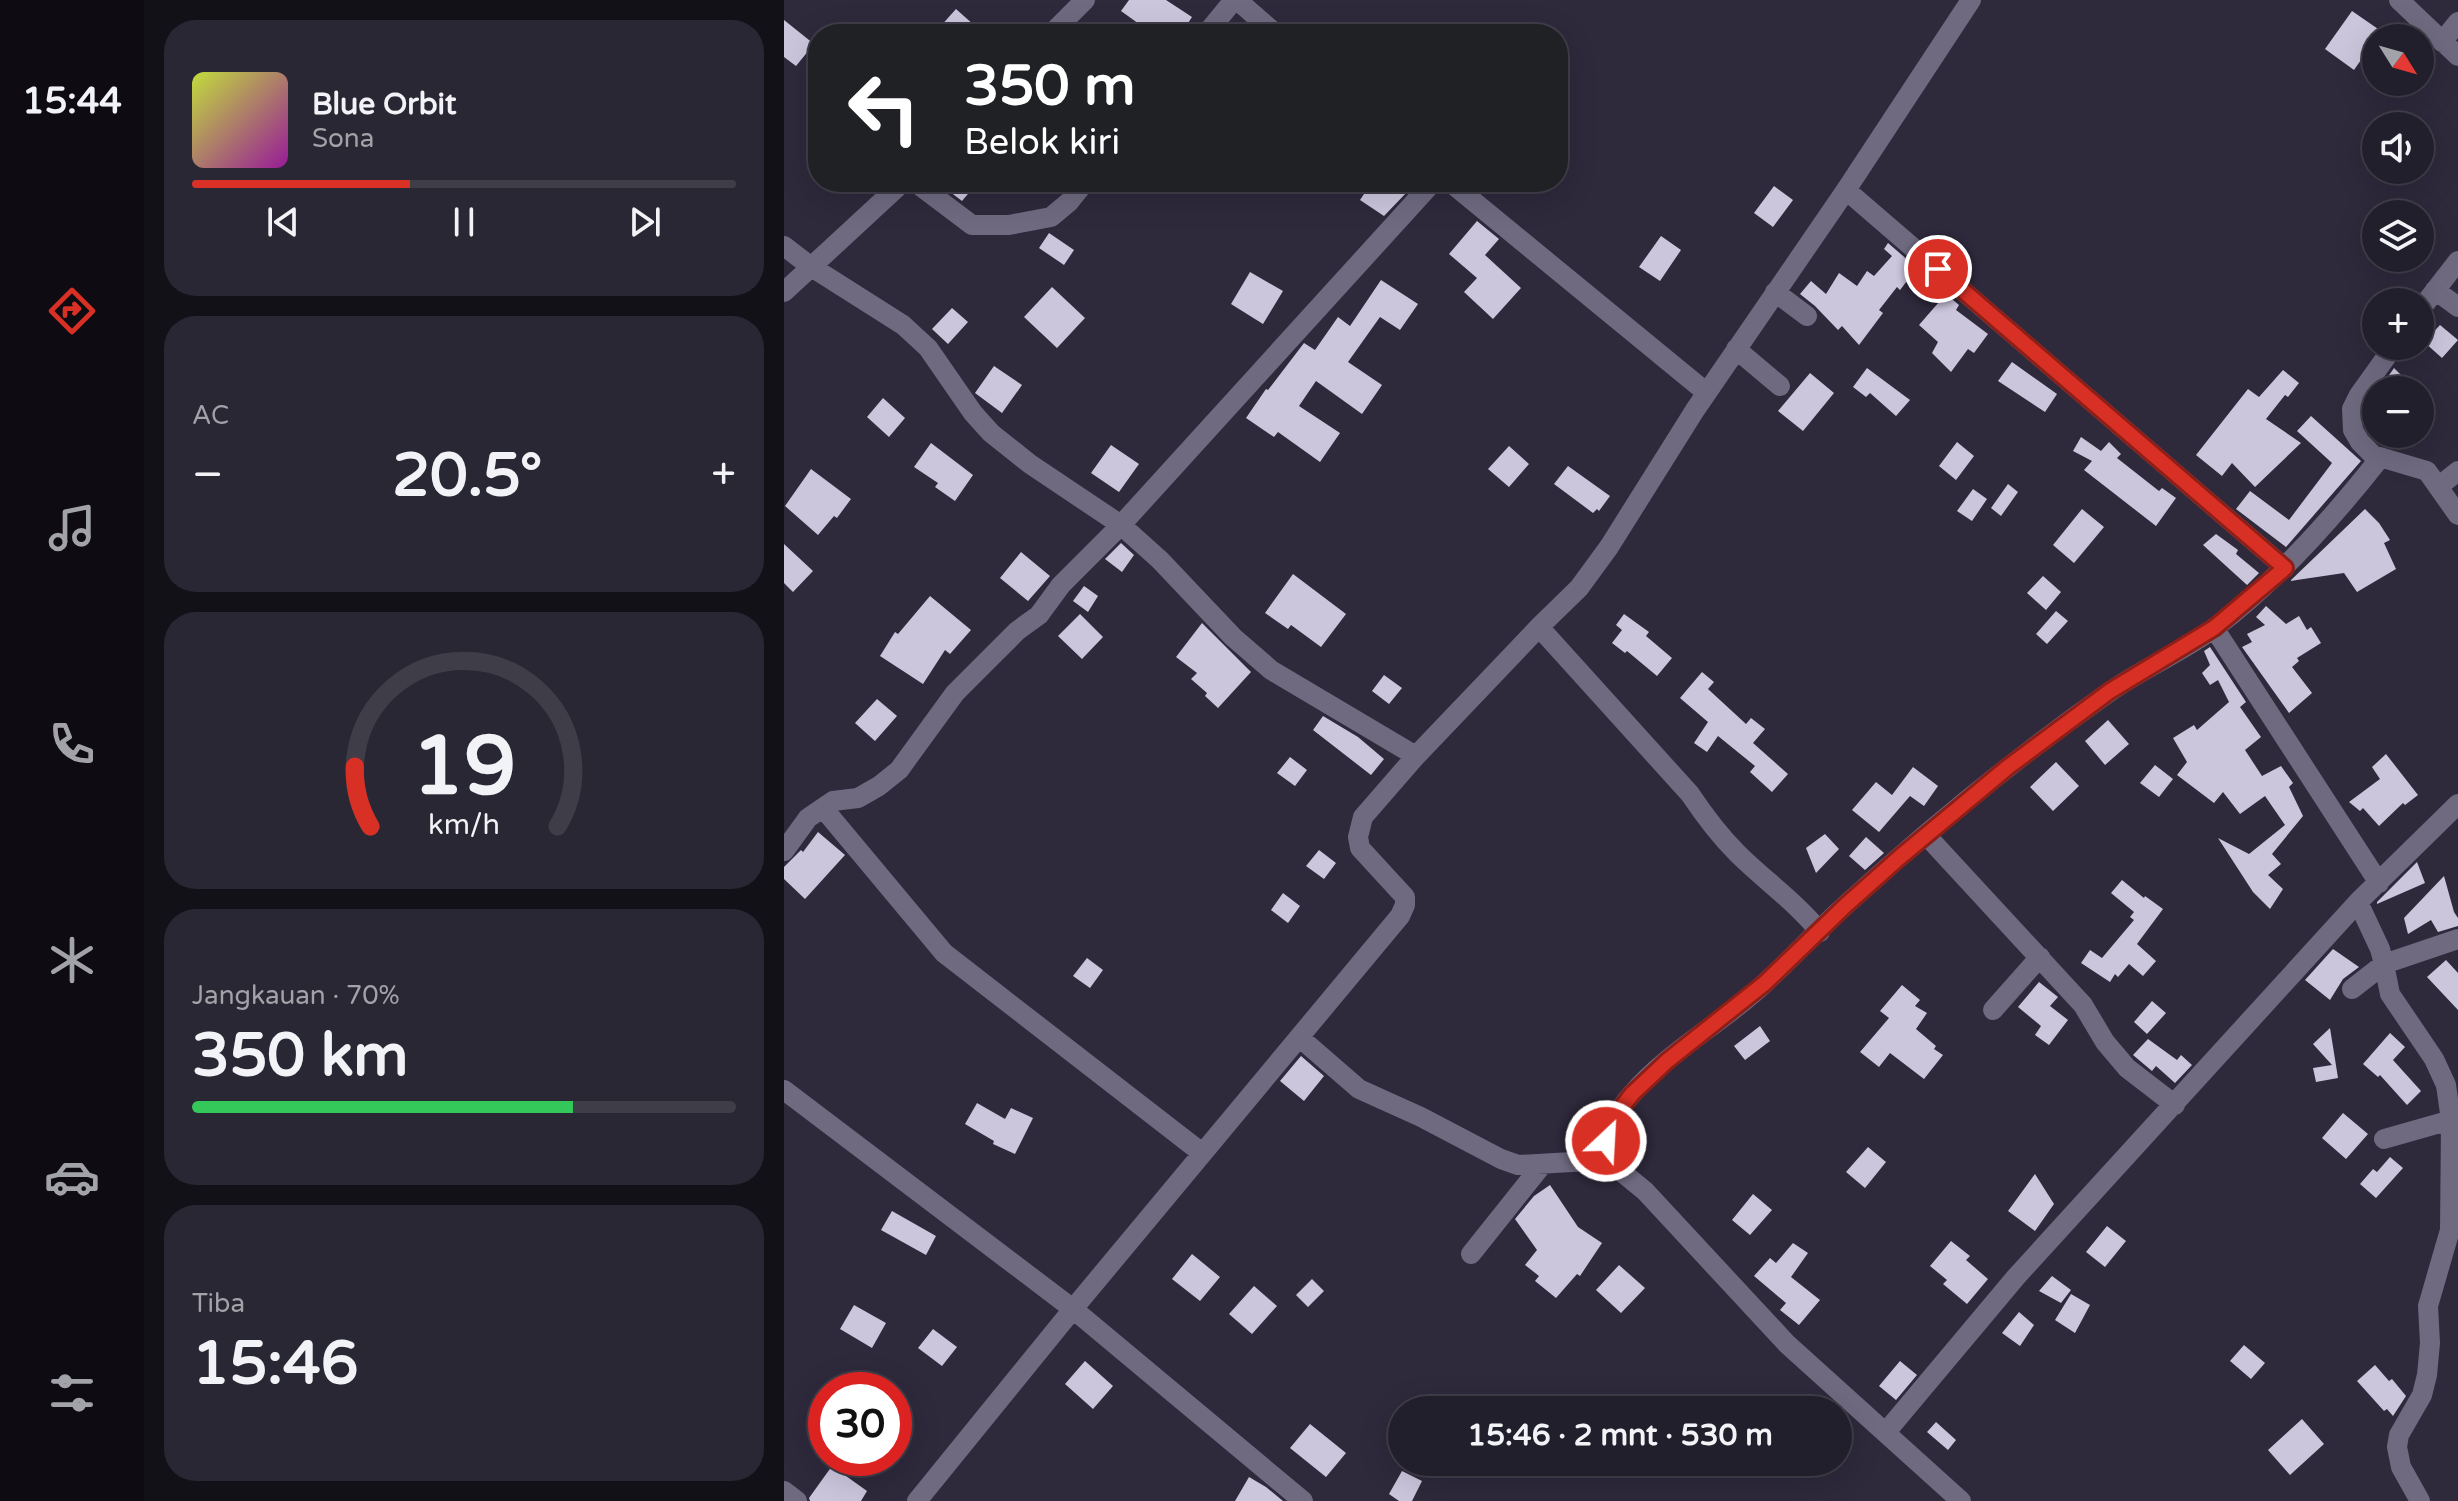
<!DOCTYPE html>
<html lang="id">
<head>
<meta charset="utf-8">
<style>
  body { margin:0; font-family:"Varela Round",sans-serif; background:#2a2734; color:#f1f3f6; height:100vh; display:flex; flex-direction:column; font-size:30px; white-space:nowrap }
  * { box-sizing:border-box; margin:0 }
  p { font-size:26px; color:#a2a2a9 }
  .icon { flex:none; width:44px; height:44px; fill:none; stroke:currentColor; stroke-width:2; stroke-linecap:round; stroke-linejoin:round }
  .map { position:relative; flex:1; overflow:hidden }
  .panel { display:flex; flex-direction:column; gap:20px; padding:20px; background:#131118; width:640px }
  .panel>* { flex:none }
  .top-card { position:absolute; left:24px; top:24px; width:760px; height:168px; border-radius:32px; box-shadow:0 8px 32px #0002,0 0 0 2px #3f3d48; background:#202124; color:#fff; overflow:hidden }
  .needle { width:52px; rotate:127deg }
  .controls { position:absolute; left:1578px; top:24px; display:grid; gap:16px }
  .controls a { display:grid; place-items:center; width:72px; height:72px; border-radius:50%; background:#221f2c; box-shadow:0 8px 32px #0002,0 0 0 2px #3f3d48; font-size:40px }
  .speed { position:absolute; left:24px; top:1372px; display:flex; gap:16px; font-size:40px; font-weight:700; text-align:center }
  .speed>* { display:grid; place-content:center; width:104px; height:104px; border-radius:50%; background:#221f2c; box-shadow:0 8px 32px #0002,0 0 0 2px #3f3d48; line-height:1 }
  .speed .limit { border:12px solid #d22; background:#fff; color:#111 }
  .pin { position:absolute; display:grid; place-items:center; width:68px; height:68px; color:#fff; margin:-34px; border:4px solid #fff; border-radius:50%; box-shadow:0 2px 8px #0007 }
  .me { position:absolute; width:88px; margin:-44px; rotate:25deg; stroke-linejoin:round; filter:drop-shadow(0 0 6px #0008) }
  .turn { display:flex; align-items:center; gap:28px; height:168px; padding:0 24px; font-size:36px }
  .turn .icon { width:104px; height:104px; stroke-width:2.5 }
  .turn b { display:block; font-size:56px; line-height:68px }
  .big { font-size:60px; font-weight:700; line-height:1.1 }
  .panel .card { flex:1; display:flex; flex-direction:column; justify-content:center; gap:12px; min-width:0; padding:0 28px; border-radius:32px; background:#2a2734 }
  .panel .dial { align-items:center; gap:0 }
  .dial svg { height:208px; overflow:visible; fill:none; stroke:#3f3d48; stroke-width:7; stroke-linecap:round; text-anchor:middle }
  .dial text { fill:#f1f3f6; stroke:none }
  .song { display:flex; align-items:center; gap:24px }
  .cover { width:96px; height:96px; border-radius:12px; background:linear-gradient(135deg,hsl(70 70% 55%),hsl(300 70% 35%)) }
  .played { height:8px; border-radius:4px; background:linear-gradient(90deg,#d93025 40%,#3f3d48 40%) }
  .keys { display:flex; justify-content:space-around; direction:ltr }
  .heat { display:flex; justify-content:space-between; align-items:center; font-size:44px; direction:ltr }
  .charge { height:12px; border-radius:6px; background:linear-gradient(90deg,#34c759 70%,#3f3d48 0) }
  .trip { position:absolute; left:604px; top:1396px; width:464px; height:80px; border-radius:40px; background:#221f2c; box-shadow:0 8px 32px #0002,0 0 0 2px #3f3d48; font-weight:700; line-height:80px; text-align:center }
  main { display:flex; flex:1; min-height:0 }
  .menu { display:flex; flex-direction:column; width:144px; justify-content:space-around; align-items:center; background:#0e0c12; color:#a2a2a9 }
  .menu .icon { width:56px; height:56px }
  .menu .on { color:#d93025 }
  .menu b { font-size:36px; color:#f1f3f6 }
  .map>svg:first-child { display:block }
</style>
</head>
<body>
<main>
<nav class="menu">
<b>15:44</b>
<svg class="icon on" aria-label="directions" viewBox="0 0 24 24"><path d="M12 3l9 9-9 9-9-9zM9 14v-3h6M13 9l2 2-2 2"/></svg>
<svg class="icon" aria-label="music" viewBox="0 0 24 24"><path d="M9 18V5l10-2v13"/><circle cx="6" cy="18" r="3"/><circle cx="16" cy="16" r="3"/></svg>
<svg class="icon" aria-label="phone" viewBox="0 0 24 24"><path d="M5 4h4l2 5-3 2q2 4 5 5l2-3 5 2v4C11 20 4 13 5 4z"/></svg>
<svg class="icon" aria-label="climate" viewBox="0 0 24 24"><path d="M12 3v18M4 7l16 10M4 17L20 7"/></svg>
<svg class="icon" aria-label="car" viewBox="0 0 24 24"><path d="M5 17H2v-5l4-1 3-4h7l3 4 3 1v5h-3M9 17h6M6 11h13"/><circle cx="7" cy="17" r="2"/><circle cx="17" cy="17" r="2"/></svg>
<svg class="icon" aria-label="filters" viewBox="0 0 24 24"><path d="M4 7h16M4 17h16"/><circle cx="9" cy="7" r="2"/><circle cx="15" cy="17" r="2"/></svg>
</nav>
<section class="panel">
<div class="card">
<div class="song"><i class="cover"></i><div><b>Blue Orbit</b><p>Sona</p></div></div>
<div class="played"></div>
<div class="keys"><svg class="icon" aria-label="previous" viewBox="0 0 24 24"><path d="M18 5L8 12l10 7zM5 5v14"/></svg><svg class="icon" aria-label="pause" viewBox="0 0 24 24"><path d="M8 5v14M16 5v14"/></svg><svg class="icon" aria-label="next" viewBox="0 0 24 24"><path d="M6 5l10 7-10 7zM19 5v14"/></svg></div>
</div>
<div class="card"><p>AC</p>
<div class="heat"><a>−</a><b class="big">20.5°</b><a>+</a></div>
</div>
<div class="card dial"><svg viewBox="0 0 100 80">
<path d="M14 69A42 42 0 1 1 86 69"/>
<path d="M14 69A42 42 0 0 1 8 46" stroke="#d93025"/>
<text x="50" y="56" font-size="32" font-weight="700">19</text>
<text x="50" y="72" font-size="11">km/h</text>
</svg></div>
<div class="card"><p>Jangkauan · 70%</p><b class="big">350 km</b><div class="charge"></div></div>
<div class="card"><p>Tiba</p><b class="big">15:46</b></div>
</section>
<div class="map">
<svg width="1674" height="1501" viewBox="0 0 1674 1501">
  <rect width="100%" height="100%" fill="#2e293b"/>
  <!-- building -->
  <path fill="#ccc6dd" d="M345,0H382L408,17L397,34H369L337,11Z
    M172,9L200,34H162L155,28Z
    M1568,11L1597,31L1570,70L1541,49Z
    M0,20L30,44L12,66L0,57Z
    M153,182H194L178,201Z
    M588,182H611L624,191L600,216L576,200Z
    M990,186L1009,200L989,227L970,213Z
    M693,221L715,239L701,255L737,288L709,319L680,292L693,278L665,254Z
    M265,233L290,250L280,265L255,248Z
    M877,236L897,250L876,281L855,267Z
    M1104,243L1133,268L1116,290L1113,287L1095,310L1099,313L1075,345L1058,326L1054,330L1031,306L1016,294L1027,281L1042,294L1055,273L1073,286L1083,271L1090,276L1108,256L1100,249Z
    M466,272L499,291L479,324L447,304Z
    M597,280L634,304L616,330L596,317L564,362L598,385L578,414L532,381L515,406L556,433L536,462L494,432L490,437L462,418L482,389L484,390L520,343L531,350L554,317L566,326Z
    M268,287L301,318L273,348L240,317Z
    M1162,294L1175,305L1172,310L1204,334L1190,353L1184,349L1167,372L1148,353L1154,342L1135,325Z
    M168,308L184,322L164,344L148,329Z
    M1656,325L1674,340L1658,358L1640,342Z
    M1228,362L1273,394L1261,412L1214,381Z
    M210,366L238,385L218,413L191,393Z
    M1083,368L1126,400L1112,416L1086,393L1082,397L1069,387Z
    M1610,368L1632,390H1595Z
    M1499,370L1515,383L1504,397L1501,395L1482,419L1517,443L1471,487L1448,463L1438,476L1412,455L1464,389L1475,397Z
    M1026,373L1050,393L1019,431L994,411Z
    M99,398L121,418L105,437L83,417Z
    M1527,416L1577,461L1502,547L1452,509L1466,491L1505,520L1548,463L1513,431Z
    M1297,437L1317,451L1325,442L1337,454L1333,458L1375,491L1378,488L1392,498L1372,526L1300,470L1308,461L1289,451Z
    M1173,442L1190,456L1172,480L1155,466Z
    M147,443L189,475L171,501L151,487L154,483L130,467Z
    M327,445L355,464L335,492L307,473Z
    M725,446L745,464L725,487L704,469Z
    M784,466L826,496L815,511L813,509L809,513L770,484Z
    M27,469L67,499L53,518L50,516L34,535L1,506Z
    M1224,484L1234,492L1217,516L1207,508Z
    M1189,489L1203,499L1188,521L1173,511Z
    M1298,509L1320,527L1290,563L1269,545Z
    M1581,509L1595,523L1606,540L1600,543L1612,569L1573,592L1560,573L1506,581Z
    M1432,534L1454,550L1452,554L1475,573L1463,585L1419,545Z
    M337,543L350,555L338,572L321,559Z
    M0,544L29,571L9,592L0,583Z
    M237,552L266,576L244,601L216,578Z
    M509,574L562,614L537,647L507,625L504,629L481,613Z
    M1259,576L1277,592L1262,610L1243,593Z
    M300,586L314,596L304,612L289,601Z
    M146,596L187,630L166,654L161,650L139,684L96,656L111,632L114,634Z
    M1482,606L1502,624L1515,616L1523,630L1527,627L1537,643L1513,658L1515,661L1508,667L1528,693L1505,713L1458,647L1468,642L1463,634L1481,625L1472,617Z
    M1272,611L1284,621L1263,644L1252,634Z
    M296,614L319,637L298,659L274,636Z
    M840,614L865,632L862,636L888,658L873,676L843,651L841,653L828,643L838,630L832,625Z
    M418,623L467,672L434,708L421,696L423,693L407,679L413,673L392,657Z
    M1426,647L1462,702L1456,707L1477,737L1461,750L1478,776L1497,766L1509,783L1505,787L1519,816L1488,854L1497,864L1484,875L1499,889L1486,909L1469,892L1434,838L1465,854L1501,825L1481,796L1456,814L1439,792L1430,803L1393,775L1403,762L1389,738L1410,725L1413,730L1445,702L1434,680L1426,685L1418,673L1426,665L1420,651Z
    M918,672L930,682L924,689L962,724L967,718L981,729L969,743L1004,774L988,792L966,772L971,766L934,736L923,752L910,743L924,722L896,698Z
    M600,675L618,688L605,704L588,691Z
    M93,699L113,716L91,741L71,723Z
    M539,716L574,737L600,759L587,775L529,730Z
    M1324,720L1345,744L1321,765L1301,741Z
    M1602,754L1634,795L1621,805L1619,803L1595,826L1579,808L1576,811L1565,802L1596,779L1588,767Z
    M506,757L523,770L511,786L493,773Z
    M1272,762L1295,786L1269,811L1246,787Z
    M1371,765L1389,779L1375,797L1356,783Z
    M1129,767L1154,786L1140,806L1126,796L1095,832L1068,810L1092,782L1108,795Z
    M34,832L61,855L21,899L0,879V867L17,850L19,852Z
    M1041,834L1055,849L1032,873L1022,848Z
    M1082,837L1100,853L1081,870L1065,856Z
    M535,850L552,863L540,879L522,866Z
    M1633,862L1641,883L1593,904V902Z
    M1660,876L1670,912L1674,918V926L1654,932L1647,920L1624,934L1620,918Z
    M1338,880L1360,898L1361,896L1379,909L1353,944L1372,961L1359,976L1345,964L1334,977L1331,974L1326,982L1297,963L1306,950L1318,958L1350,920L1346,917L1350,912L1327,893Z
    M499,893L516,906L504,923L487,910Z
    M1549,949L1575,967L1559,979L1546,1000L1521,980Z
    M303,958L319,970L306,988L289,976Z
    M1662,960L1674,973V1010L1643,977Z
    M1255,982L1274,997L1266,1006L1284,1020L1265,1045L1251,1035L1257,1026L1234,1007Z
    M1118,985L1136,1000L1131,1006L1143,1013L1132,1029L1152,1046L1150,1049L1159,1055L1140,1079L1106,1053L1095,1067L1076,1052L1105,1018L1096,1011Z
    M1368,1001L1382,1013L1363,1034L1350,1022Z
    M976,1026L986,1041L961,1060L950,1046Z
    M1546,1028L1554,1078L1532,1082L1529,1068L1548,1065L1529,1044Z
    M1606,1033L1621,1047L1609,1060L1637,1091L1623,1105L1596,1075L1594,1077L1579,1064Z
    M1364,1039L1393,1060L1397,1055L1408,1065L1391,1083L1372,1066L1368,1071L1349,1055Z
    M517,1056L540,1076L520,1101L496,1081Z
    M193,1103L221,1119L227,1108L249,1118L231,1154L209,1144L210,1141L181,1124Z
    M1559,1113L1584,1134L1562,1159L1538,1138Z
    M1084,1147L1102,1162L1081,1188L1062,1172Z
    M1606,1157L1619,1168L1592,1198L1576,1184L1589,1169L1593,1172Z
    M1251,1174L1270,1204L1251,1231L1224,1211Z
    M766,1185L794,1227L818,1243L796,1276L793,1274L772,1298L751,1281L755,1276L741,1265L753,1250L731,1219L750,1196Z
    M969,1194L988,1210L966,1235L948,1220Z
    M108,1211L152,1236L142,1255L97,1230Z
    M1323,1226L1342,1241L1321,1267L1302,1252Z
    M1167,1241L1186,1256L1182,1260L1204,1279L1183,1304L1159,1284L1163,1280L1146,1266Z
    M1009,1243L1024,1253L1007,1277L1036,1300L1015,1325L996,1310L1002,1303L970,1276L986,1258L992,1263Z
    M408,1254L436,1277L416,1301L388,1279Z
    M835,1265L861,1288L837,1313L812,1290Z
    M1268,1276L1287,1290L1277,1303L1255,1291Z
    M528,1279L540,1291L524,1307L512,1295Z
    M470,1286L493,1306L468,1334L445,1314Z
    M1287,1294L1306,1305L1291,1333L1271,1320Z
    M70,1305L102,1323L88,1348L56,1329Z
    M1235,1312L1250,1325L1236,1346L1218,1333Z
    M149,1329L173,1347L158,1366L134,1348Z
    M1460,1345L1481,1363L1467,1379L1446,1361Z
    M301,1361L329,1386L309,1409L281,1384Z
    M1116,1361L1133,1375L1112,1400L1095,1386Z
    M1591,1365L1605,1381L1608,1379L1622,1396L1609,1416L1603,1409L1600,1411L1573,1381Z
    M1518,1419L1540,1444L1506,1475L1484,1450Z
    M1152,1422L1172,1440L1164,1450L1143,1432Z
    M526,1424L562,1453L542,1477L506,1448Z
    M48,1466L83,1491L77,1501H26L25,1498Z
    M618,1471L638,1481L628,1501H615L605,1494Z
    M465,1477L482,1487L499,1501H451Z"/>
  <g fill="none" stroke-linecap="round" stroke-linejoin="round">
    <!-- minor -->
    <path stroke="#6f6a80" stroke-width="20" d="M453,0L492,34
      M1615,0L1674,56
      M267,34L301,0
      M422,34L450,0
      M1658,42L1674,22
      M131,182L188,225H225L267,217L285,202L301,182
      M666,182L923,393
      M1062,190L1501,568
      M0,246L26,266L119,325L144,348L189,413L207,433L246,464L337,525L649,182
      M1651,290L1674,307
      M0,292L119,182
      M991,292L1023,316
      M1636,310L1674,261
      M1610,346L1575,395L1568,409L1569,430L1576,442L1589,455L1643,471L1674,515
      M952,349L996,386
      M1654,487L1674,471
      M755,627L906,794C920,815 935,835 953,853C980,880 1012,902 1036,932
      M1430,628L1595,883
      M39,808L160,953L418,1153
      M1142,835L1299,1005L1321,1042L1343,1068L1391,1105
      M0,851L24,818L49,801L74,798L95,786L115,770L171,693L233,631L255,615L277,585L337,525L376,560L449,637L487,670L632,756
      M1574,902L1596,949L1600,964L1674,939
      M1600,964L1606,994L1650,1059L1662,1085L1667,1120L1666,1230L1644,1306L1646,1343L1643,1375L1638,1395L1615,1435L1613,1447L1617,1467L1636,1501
      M1568,989L1600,964
      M1209,1010L1256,957
      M515,1037L575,1089L637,1117L717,1159L734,1165L823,1160
      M0,1090L289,1309L519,1501
      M1600,1139L1667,1120
      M687,1254L758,1165
      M1102,1432L1232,1277L1574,902L1674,804
      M0,1491L13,1501
      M133,1501L289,1309L616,916L621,905V897L576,848L574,837L579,817L632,756L755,627L795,588L825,547L911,410L1062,190L1187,0
      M1177,1501L1003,1344L861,1191L823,1160C819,1136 832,1112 848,1094C886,1050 940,1022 982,982C1010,956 1036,928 1065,902C1146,828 1233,757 1324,693C1358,669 1398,652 1432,627C1494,580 1548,519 1596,458"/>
  </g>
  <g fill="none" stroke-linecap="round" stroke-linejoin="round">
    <!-- route casing -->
    <g stroke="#8d1f18" stroke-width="20">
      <path id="route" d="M822,1141L835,1111L848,1094L883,1061L981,983L1062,905L1116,857L1224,767L1326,691L1430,628L1501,568L1154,269"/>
    </g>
    <!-- route -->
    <use href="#route" stroke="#d93025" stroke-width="14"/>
  </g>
</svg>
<div class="controls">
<a><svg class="needle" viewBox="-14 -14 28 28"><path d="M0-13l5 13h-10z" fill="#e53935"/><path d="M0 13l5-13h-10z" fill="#a2a2a9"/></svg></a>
<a><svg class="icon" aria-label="sound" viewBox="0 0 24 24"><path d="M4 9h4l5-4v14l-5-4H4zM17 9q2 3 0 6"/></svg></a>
<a><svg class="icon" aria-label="layers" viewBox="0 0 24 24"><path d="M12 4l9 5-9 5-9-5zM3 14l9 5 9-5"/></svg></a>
<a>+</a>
<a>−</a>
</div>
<div class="speed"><div class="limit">30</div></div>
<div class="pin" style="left:1154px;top:269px;background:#d93025"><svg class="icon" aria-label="arrive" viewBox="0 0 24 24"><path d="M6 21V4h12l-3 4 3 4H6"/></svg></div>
<svg class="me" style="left:822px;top:1141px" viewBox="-20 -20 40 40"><circle r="17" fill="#d93025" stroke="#fff" stroke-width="3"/><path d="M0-11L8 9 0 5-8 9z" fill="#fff"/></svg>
<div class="trip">15:46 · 2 mnt · 530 m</div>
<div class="top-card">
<div class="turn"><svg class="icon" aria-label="left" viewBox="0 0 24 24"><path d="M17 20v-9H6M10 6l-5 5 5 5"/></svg><div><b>350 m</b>Belok kiri</div></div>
</div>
</div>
</main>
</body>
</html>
